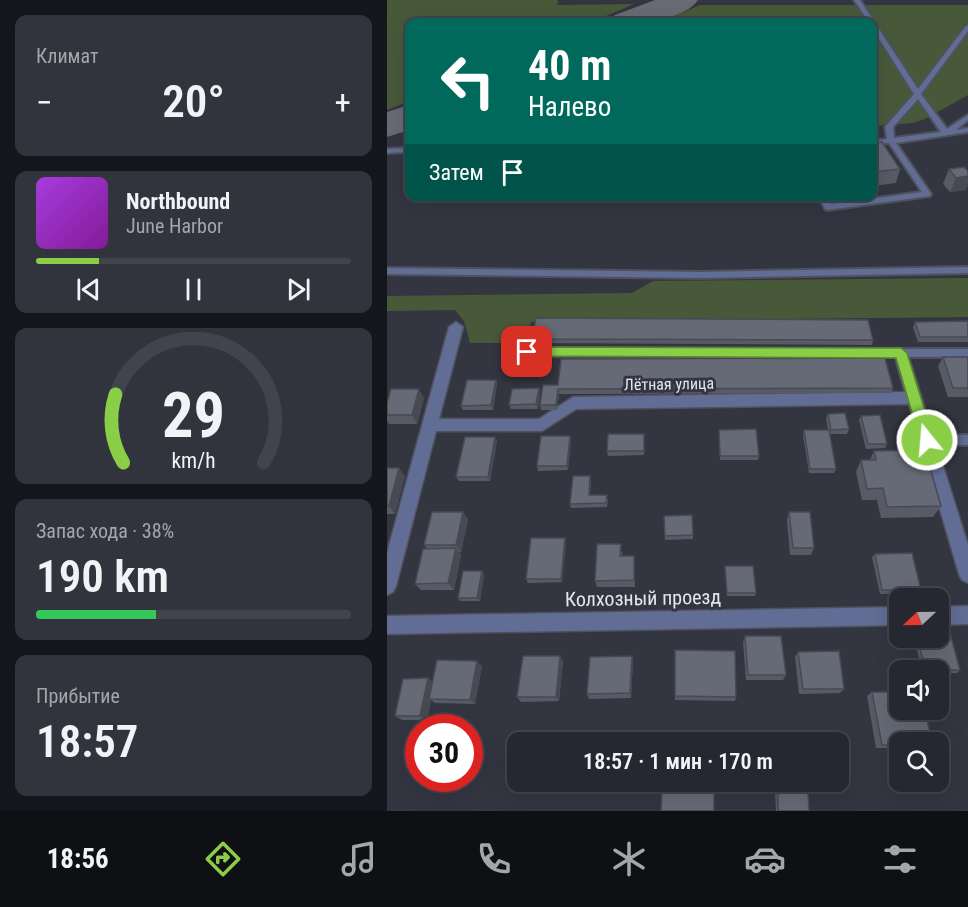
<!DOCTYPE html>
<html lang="ru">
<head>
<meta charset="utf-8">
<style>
  body { margin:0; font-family:"Roboto Condensed",sans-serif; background:#32343d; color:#f1f3f6; height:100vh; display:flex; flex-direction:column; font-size:22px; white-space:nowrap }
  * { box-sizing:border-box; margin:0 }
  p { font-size:20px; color:#a4a6ab }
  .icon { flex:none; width:33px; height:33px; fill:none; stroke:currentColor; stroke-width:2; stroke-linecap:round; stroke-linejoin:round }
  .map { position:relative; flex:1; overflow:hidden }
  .drawer { display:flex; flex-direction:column; gap:15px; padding:15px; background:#15161b; width:387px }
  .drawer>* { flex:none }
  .hud { position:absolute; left:18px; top:18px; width:472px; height:183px; border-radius:12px; box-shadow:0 6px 24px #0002,0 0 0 2px #42444d; background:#00695c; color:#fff; overflow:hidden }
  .needle { width:39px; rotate:248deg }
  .fabs { position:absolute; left:502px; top:588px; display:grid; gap:12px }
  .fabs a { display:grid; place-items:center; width:60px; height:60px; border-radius:12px; background:#262831; box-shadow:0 6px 24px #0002,0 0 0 2px #42444d; font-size:30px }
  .speed { position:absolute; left:18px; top:714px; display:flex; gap:12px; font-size:30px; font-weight:700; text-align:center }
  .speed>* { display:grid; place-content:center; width:78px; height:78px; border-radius:50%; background:#262831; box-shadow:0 6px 24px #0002,0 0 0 2px #42444d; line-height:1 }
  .speed .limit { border:9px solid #d22; background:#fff; color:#111 }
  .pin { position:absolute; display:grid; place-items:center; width:51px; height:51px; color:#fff; margin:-26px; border-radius:12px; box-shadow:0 3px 9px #0006 }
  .me { position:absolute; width:66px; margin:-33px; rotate:343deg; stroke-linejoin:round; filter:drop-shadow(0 0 4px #0008) }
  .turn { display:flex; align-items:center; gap:21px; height:126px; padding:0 24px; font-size:27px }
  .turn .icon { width:78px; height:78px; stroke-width:2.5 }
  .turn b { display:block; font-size:42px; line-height:51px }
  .then { display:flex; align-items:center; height:57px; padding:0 24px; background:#0003; gap:12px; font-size:22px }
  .big { font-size:45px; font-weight:600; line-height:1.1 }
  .drawer .widget { flex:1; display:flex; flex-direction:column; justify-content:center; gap:9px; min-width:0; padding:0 21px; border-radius:12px; background:#32343d }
  .drawer .dial { align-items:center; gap:0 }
  .dial svg { height:156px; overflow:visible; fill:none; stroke:#42444d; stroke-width:7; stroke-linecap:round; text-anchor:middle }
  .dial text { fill:#f1f3f6; stroke:none }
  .song { display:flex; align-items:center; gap:18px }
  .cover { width:72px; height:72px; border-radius:9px; background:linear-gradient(135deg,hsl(280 70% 55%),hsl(290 70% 35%)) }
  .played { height:6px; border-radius:3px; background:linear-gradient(90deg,#8ace47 20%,#42444d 20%) }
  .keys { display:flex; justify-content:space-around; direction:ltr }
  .heat { display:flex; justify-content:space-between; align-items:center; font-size:33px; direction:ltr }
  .charge { height:9px; border-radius:4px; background:linear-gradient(90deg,#34c759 38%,#42444d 0) }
  .trip { position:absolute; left:120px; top:732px; width:342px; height:60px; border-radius:12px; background:#262831; box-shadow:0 6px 24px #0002,0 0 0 2px #42444d; font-weight:600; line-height:60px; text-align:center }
  .tabs { display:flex; height:96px; justify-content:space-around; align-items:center; background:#0f1014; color:#a4a6ab }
  .tabs .icon { width:42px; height:42px }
  .tabs .selected { color:#8ace47 }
  .tabs b { font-size:27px; color:#f1f3f6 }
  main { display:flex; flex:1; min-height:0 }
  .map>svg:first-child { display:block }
</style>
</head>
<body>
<main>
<section class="drawer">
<div class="widget"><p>Климат</p>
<div class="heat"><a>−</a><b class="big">20°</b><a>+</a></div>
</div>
<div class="widget">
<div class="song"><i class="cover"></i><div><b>Northbound</b><p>June Harbor</p></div></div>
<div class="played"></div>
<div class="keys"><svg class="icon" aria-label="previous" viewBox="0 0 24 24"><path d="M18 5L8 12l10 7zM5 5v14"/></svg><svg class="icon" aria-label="pause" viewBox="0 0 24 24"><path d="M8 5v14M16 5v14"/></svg><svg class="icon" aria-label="next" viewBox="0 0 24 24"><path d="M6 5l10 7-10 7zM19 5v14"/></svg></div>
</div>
<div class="widget dial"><svg viewBox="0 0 100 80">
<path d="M14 69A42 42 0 1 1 86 69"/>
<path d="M14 69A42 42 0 0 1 10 34" stroke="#8ace47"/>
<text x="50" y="56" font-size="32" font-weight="700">29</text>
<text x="50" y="72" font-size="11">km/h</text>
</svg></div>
<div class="widget"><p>Запас хода · 38%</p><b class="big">190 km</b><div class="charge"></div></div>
<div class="widget"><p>Прибытие</p><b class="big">18:57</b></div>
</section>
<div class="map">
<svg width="581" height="811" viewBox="0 0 581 811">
  <rect width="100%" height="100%" fill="#333641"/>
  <!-- green -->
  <path fill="#48593a" d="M0,0H171L170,5L247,4L205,22H22V101L0,110Z
    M313,5H581V95L538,119L525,123L486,126V22H274Z
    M581,278V317L144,322L140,343H83L77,321L68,310L0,311V296L245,293L266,281Z"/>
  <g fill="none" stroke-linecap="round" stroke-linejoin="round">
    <!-- taxiway -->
    <path fill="#686b74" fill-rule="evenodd" d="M268,0H311C297,21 247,25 223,22L228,15Z
      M22,105V130L0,137V112Z"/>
    <!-- lane casing -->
    <g stroke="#4f525d" stroke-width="4">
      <path id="lane" d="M467,0H473L531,89L579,26L581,25V31L534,94L560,129L581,115V120L569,130L581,128V132L509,143L544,194L543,196L441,210L438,209L432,196H440L444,204L535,192L502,143L486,145V141L500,139L498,127L527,94L486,29V22H482ZM531,99L554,132L507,138L506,127Z
        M22,148V152L0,153V149Z
        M581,267V273L315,278L0,274V268L315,272Z
        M139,348L581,349V357L139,356L134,352Z
        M540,435H581V445H540L536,443L535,440L536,437Z"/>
    </g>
    <!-- street casing -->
    <g stroke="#4f525d" stroke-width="3">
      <path id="street" d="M69,322L76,327L52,419H152L186,397L518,392L507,353L509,349H519L581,545V583L575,580L572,574L522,404L189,409L155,431H49L9,586L6,592L0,595V553L62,327Z
        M581,606V624L552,625V607Z
        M513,607V625L0,634V616Z"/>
    </g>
    <!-- lane -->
    <use href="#lane" fill="#616d94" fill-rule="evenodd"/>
    <!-- street -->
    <use href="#street" fill="#616d94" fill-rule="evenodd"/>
  </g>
  <!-- wall -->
  <path fill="#585b65" d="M486,143L513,169L509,183L486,186Z
    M562,169L579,190L563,192L556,184Z
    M581,321V342H531L526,327L528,322Z
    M145,339L486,340L485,345L146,343Z
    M556,357H581V397H561L551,366Z
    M109,380L110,384L106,410H76L74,406Z
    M156,385L506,388L504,393L172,394L170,410H154L153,405Z
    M152,388L153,393L151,409H124L122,405Z
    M37,398L30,424H2L0,421V403Z
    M441,414L462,429L460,434H443L449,469L447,473H422L416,435L417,430H441L439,418Z
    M474,416L500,444L498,448L479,449L472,420Z
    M332,430L372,456L371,460H333Z
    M257,434V455L221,456L220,451Z
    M183,436L184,440L181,470L151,471L150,466Z
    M108,437L110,441L103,481H72L69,477Z
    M487,451L554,506L546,517L494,518L490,500H475L469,472L474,460H483Z
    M0,468L18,476L8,514H0Z
    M204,480L203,495L221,499L220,507L184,508L183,504Z
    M76,512L81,520L74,552H72L74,555L67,590H34L28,584L40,549L37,545Z
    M402,512L427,548L424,555H403L400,520Z
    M305,515L306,539L278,540L277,516Z
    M179,541L175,582L141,583L139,579Z
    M235,551V556L248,563V587H210L208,581Z
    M488,554L534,590L531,593L493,594L485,557Z
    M338,566L369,593L368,596H340Z
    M95,571L97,575L93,601H73L71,598Z
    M358,636L399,675L396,680H359L356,642Z
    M527,638H552L573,670L570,673H552V670H535Z
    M288,650L349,697L348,701L288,700Z
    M411,652L457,689L453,693L412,694L408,657Z
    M245,656L246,662L244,698L202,699L200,694Z
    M176,661L172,701L134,702L130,697Z
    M95,666L88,704L48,703L44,700L40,720H15L8,716L41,678L45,682Z
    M485,692L513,742V748H489L480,696Z
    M391,790L422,811H389L388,793Z"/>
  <!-- shaded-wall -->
  <path fill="#474a53" d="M581,176V185L579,190L563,192L569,178Z
    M109,380L110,384L106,410L104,405Z
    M152,388L153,393L151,409L149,404Z
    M32,389L37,398L30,424L25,415Z
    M171,389L172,394L170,410L169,405Z
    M183,436L184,440L181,470L180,466Z
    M108,437L110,441L103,481L101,477Z
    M12,468L18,476L8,514L2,506Z
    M203,476L204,480L202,499V495Z
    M76,512L81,520L74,552L69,545Z
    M178,538L179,541L175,582L174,579Z
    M69,548L74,555L67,590L61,583Z
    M247,556L248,563V587L247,580Z
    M95,571L97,575L93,601L90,598Z
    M173,656L176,661L172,701L169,697Z
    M245,656L246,662L244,698L243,693Z
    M90,661L95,666L88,704L83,700Z
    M41,678L47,683L42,699L44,700L40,720L33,716Z"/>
  <!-- building -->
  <path fill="#666a76" stroke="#474a53" stroke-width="1.5" d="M495,142L513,169L486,172V143Z
    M577,167L581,171V176L569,178L562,169Z
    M149,318L481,320L486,340L145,339Z
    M581,321V337H533L528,322Z
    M556,357H581V388H566Z
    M498,358L506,388L171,389L169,405H153L156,385H171L174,359Z
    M80,380H109L104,405L74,406Z
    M152,388L149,404L122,405L125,389Z
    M4,389H32L25,415H0V403Z
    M458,413L462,429L444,430L441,414Z
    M493,415L500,444H481L474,416Z
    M369,429L372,456H333L332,430Z
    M417,430H442L449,469H423Z
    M221,434H257V451H220Z
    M154,436H183L180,466H150Z
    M78,437H108L101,477H69Z
    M538,450L554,506L500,507L496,488L480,489L474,460H489L487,451Z
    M0,468H12L2,506H0Z
    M186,476H203L202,495H220L219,503L183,504Z
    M45,512H76L69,545H37Z
    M402,512H423L427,548H406Z
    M305,515L306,535L278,536L277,516Z
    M144,538H178L174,579H139Z
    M210,544H234L233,556H247V580L208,581Z
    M69,548L61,583L28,584L36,549Z
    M525,553L534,590H495L488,554Z
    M338,566H366L369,593H340Z
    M76,571H95L90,598H71Z
    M552,633H563L573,670H539L530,638H552Z
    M358,636H394L399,675H361Z
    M288,650L348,651L349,697L288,696Z
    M452,651L457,689H416L411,652Z
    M136,656H173L169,697H130Z
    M245,656L243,693L200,694L203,657Z
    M50,660L90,661L83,700L42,699Z
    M41,678L33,716H8L16,679Z
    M485,692H513V710H538L545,742H513V745H495Z
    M391,790L421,792L422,811H391Z
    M275,791L327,792V811H274Z"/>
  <!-- route -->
  <path fill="#8ace47" stroke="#5a862e" stroke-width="1.5" d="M140,347L514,348L520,353L547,440L545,445H535L533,440L509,358L140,356L133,352Z"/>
  <g text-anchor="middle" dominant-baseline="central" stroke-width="6" stroke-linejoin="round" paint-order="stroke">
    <!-- street labels -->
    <g font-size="16" fill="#e5e7ee" stroke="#333641">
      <text transform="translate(282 384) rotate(-1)">Лётная улица</text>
    </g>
    <!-- near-street labels -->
    <g font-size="20" fill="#e5e7ee" stroke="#333641">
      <text transform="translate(256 598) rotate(-1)">Колхозный проезд</text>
    </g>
  </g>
</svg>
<div class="fabs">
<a><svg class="needle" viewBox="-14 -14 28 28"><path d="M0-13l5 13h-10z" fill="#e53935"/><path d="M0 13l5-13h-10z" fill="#a4a6ab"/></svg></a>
<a><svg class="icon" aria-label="sound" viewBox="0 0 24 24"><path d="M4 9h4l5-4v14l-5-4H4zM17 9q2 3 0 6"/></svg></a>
<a><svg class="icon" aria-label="search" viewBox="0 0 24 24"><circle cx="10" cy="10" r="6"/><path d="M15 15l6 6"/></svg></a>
</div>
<div class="speed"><div class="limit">30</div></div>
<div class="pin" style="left:140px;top:352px;background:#d93025"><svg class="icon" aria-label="arrive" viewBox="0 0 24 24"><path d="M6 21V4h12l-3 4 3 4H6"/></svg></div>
<svg class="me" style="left:540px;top:440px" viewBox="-20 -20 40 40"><circle r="17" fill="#8ace47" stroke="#fff" stroke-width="3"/><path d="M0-11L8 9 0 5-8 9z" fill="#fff"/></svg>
<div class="trip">18:57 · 1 мин · 170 m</div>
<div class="hud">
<div class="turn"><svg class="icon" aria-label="left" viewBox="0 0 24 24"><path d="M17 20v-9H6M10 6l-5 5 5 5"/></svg><div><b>40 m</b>Налево</div></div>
<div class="then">Затем<svg class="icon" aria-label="arrive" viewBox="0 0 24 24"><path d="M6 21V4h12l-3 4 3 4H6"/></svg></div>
</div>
</div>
</main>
<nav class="tabs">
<b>18:56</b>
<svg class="icon selected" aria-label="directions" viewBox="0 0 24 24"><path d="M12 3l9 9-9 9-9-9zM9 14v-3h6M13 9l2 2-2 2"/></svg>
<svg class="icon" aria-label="music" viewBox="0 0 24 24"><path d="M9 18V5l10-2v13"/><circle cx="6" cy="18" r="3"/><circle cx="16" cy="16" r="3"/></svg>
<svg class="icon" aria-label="phone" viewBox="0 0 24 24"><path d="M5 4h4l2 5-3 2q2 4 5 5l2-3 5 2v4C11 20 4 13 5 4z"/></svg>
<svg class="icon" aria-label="climate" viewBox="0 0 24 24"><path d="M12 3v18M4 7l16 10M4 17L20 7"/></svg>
<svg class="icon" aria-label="car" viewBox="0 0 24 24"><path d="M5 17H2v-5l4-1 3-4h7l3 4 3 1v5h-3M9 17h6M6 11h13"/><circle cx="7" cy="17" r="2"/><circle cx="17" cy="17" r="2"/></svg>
<svg class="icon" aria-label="filters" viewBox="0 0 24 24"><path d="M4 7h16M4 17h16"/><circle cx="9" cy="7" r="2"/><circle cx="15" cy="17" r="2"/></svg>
</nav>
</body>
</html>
